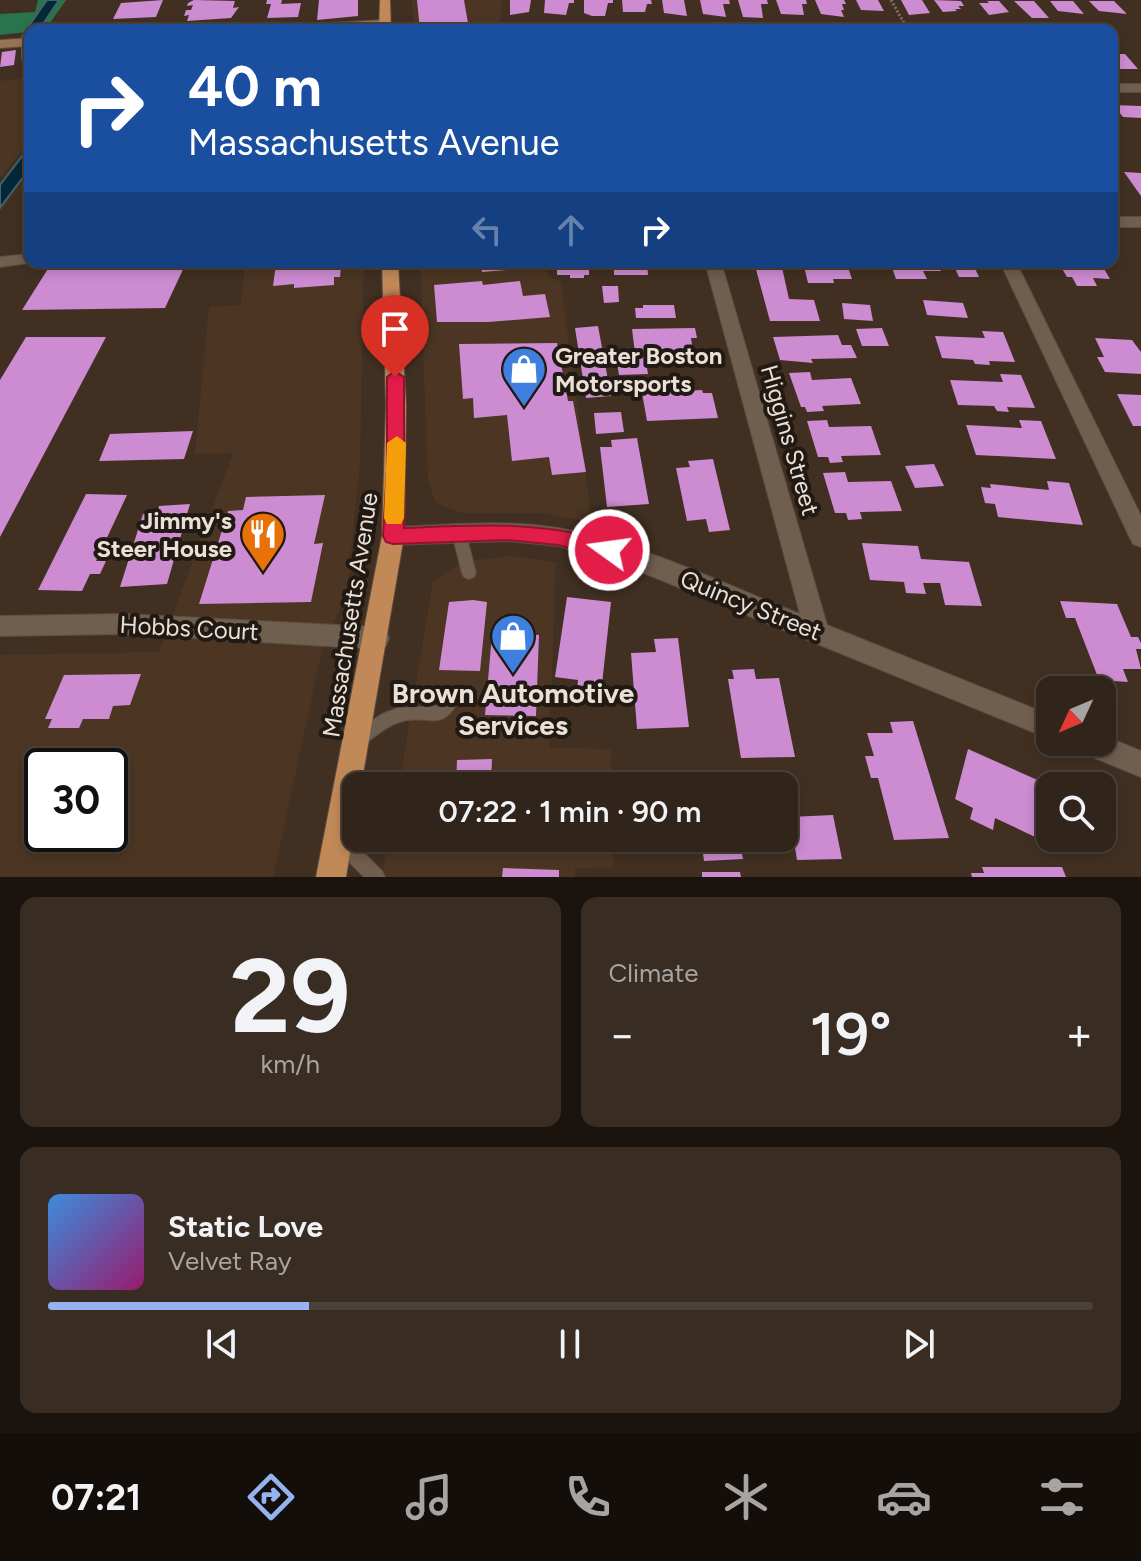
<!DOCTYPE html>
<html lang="en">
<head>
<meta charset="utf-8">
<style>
  body { margin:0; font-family:Figtree,sans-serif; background:#392c23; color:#f1f3f6; height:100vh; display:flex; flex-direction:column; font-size:30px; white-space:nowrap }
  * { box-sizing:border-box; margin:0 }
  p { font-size:26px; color:#a8a4a2 }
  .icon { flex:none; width:44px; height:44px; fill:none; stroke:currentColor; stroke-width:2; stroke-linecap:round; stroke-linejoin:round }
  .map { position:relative; height:877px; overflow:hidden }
  .side { display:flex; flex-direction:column; gap:20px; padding:20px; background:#1b140e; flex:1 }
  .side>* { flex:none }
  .hud { position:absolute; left:24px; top:24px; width:1094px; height:244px; border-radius:16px; box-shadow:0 4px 12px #0003,0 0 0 2px #4c4139; background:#1a4fa0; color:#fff; overflow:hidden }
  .needle { width:52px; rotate:226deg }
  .buttons { position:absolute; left:1036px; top:676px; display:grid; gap:16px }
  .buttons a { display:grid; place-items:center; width:80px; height:80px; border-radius:16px; background:#31241a; box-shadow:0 4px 12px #0003,0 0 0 2px #4c4139; font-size:40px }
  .speed { position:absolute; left:24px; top:748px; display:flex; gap:16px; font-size:40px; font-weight:700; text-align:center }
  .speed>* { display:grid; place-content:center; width:104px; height:104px; border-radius:50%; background:#31241a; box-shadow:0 4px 12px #0003,0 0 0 2px #4c4139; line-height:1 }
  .speed .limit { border:4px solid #111; border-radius:12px; background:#fff; color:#111 }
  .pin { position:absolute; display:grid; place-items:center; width:68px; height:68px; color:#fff; margin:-82px -34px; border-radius:50% 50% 50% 0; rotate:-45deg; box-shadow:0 0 8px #0007 }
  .pin .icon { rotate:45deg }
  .me { position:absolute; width:88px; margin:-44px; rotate:284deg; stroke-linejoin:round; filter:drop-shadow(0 0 6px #0008) }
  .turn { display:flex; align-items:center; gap:28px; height:168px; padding:0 32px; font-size:36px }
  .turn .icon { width:104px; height:104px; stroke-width:2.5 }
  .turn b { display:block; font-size:56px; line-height:68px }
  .lanes { display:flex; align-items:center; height:76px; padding:0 32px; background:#0003; justify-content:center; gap:40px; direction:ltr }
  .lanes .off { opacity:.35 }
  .big { font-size:60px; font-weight:600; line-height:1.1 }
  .side .tile { flex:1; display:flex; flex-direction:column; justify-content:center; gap:12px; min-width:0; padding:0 28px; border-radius:16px; background:#392c23 }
  .side .dial { align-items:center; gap:0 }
  .dial b { font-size:104px; line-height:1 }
  .song { display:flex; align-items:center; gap:24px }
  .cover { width:96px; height:96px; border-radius:12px; background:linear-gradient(135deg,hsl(210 70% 55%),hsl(320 70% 35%)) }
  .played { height:8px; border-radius:4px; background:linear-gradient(90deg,#95b2f1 25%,#4c4139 25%) }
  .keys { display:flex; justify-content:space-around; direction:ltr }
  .heat { display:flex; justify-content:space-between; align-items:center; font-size:44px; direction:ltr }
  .side .tiles { flex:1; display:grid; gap:20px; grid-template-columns:1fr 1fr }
  .tile:last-child { grid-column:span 2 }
  .trip { position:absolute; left:342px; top:772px; width:456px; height:80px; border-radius:16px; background:#31241a; box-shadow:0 4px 12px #0003,0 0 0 2px #4c4139; font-weight:600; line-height:80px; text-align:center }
  .tab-bar { display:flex; height:128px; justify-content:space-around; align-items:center; background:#140e0a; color:#a8a4a2 }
  .tab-bar .icon { width:56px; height:56px }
  .tab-bar .on { color:#95b2f1 }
  .tab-bar b { font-size:36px; color:#f1f3f6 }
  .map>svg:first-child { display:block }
</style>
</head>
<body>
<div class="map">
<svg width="1141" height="877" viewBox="0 0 1141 877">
  <rect width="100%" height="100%" fill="#413022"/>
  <!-- built -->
  <path fill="#4c3623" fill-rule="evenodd" d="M412,0H502L499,30H414Z
    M28,78L30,140L0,178V81Z
    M245,262H364L360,460L347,593L322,650L273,877H0V655L159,652L233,453L195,454L209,307L241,305ZM42,766H110V834H42Z
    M420,262H544L548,276L561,282L592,523L544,513H462L436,503L428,481Z
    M511,556L556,562L549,748L611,749L612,786H399L433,581L462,562Z
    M388,838H613V867L575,868V877H382Z"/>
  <!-- forest -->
  <path fill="#2a744b" d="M38,0H66L45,30L0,35V14L35,12Z"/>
  <!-- water -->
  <path fill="#012937" stroke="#476067" stroke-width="2" d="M47,0H59L39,30H30V76H27L22,58V36Z
    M30,146V168L0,208V185Z"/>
  <!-- building -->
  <path fill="#cd8bd1" d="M163,0L156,17L113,19L121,3Z
    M194,0L235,1L233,8L239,7L231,18L187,21L189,15L184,16L186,10H191L193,5L187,6L188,3Z
    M267,0H282L281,4L301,3L298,17L267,18L271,4H266Z
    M319,0H358V16L317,20Z
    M417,0H464L468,23L456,24L457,30H420Z
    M510,0H531L529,12L510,15Z
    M545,0H574V3H569L566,15L544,13Z
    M584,0H613V3H608L605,16H592L584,13Z
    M622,0H651L652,4H647L645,12H623Z
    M662,0H684L687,16L664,13Z
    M700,0H729L730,4H723L726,17L703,14Z
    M738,0H767L768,4H761L763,18L743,17Z
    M776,0H806L807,4H802L804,15L781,14Z
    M815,0H844L846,4H842L844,10H841L844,17L821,14Z
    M856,0H878L884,11L861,10Z
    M901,0H922L930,13L909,15Z
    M934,0L961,1L964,6H958L961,9H955L957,11L943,12Z
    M987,1H999L1009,12L989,15L979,3H989Z
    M1014,1H1034L1049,18H1032Z
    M1050,1H1073L1084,14L1058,11Z
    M1089,1H1114L1127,14L1099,11Z
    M16,50L14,65L0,67L2,52Z
    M1112,54H1125L1138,69H1116L1112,64Z
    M1113,105L1141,106V118L1123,117Z
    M1124,172L1141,173V196Z
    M69,262L105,264L186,263L165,308L22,310L51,264Z
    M293,262H335V266H341L340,277H334V285L294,288V284L273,286L276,264Z
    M480,262H540L541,267L482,272Z
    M557,262H589V275H584V278H570V275H557Z
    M614,262H647L648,275H614Z
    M754,262L781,263L789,299L814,300L820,321H770Z
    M803,262H846L852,279H833L834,283H808Z
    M890,262H937L941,271H923L927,279H896Z
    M952,262H972L979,277H959Z
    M1058,262H1100L1110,279L1093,278L1097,286H1077L1072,277H1067Z
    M482,281L483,285L520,281L523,296L545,294L550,317L488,322H437L434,285Z
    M602,286H618L619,302L604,303Z
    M923,300L963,303L968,318L927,315Z
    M842,303L870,305L873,321L844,319Z
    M643,305H674L676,318H636L635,308H643Z
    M598,326L611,396L586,398L575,328Z
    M695,328L697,338H691L694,358H678L677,352L635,353L632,329Z
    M882,328L889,346H862L856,329Z
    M982,331L1003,332L1015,362L989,361L990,365L975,364L973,360L942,358L935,336L985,338Z
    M838,335L842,345H851L857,358L811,359L813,363L780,360L773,337Z
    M26,337H106L0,537V380Z
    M1095,338L1132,340L1141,352V374L1105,372L1097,357H1104Z
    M557,343L568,401H573L586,472L552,475L549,457L512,461L507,415L474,418L473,398L463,399L459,344Z
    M645,356L648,374L619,375L616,357Z
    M810,372L812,380L851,378L861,404L822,406L824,411L807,412L805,407H801L789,373Z
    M1000,374L1021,375L1035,408L1007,407L1009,412L997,411L994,406L958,405L950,380L1003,382Z
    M702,390L703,393H712L718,418L647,421L642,393Z
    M1117,394L1141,395V426H1133Z
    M621,412L624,432L596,434L594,413Z
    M827,420L829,427L871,426L881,455L841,456L843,462L830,463L828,457H818L807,421Z
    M1019,420L1041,421L1056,459L976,455L966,425L1022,428Z
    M193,431L184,459L99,461L110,434Z
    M637,438L649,504L607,507L600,447H612L611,440Z
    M713,459L730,530L709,532L706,519L687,521L676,468L690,467L688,461Z
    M934,464L944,486L915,488L905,466Z
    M845,472L848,482L891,481L902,511L860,512L862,519L848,520L846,513H835L823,473Z
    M1047,481L1069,483L1083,525L998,517L995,504L985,503L981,487L991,488L990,484L1049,490Z
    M86,494L127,495L96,561H106L100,574H90L82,591L38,590Z
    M325,495L314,544L323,543L311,602L199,604L228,511L243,510L246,497Z
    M190,504L167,584L120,587L143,514H157L159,506Z
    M862,543L918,546L921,559L969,562L982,606L945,605L940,583H923L926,594L906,593L904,582L870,580Z
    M567,597L611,602L601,693L577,690L578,680L555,677Z
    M473,600L487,602L480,671L439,670L449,602Z
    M1060,601L1117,604L1131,637H1138L1141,643V649H1136L1141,669H1123L1128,682L1099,680L1075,618H1066Z
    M492,634L539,635L536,716L485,715Z
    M678,638L689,727L637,729L631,653L656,652L654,639Z
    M754,669L756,679L779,678L795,757L741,758L728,679H734L732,670Z
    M141,674L130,705L113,706L109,719H83L79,728H48L52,719H45L64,675Z
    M913,721L949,838L894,840L878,778H871L865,756H874L867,733H893L890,722Z
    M968,749L1042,782L1041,788L1050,792L1048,843L995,818L993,830L970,819L973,808L955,799Z
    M492,759L491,783L530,781V786H456L457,760Z
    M833,815L842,859L797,860L790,817Z
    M491,838H521V848L491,849Z
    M701,838H739L743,859L704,861Z
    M982,867H1062L1066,877H972L971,873H984Z
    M503,868L559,870V877H502Z
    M702,872H740L741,877H702Z"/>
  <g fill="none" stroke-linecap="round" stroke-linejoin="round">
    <!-- service casing -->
    <g stroke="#5a4c3f" stroke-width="2">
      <path id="service" d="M459,529L464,530L466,534L476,573L474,577L469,579L464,577L462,573L452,534L454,530Z
        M454,687L459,689L462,694C442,738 428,711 397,723C385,727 374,738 364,744L358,747L352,744L350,739L352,734L382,714L398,708L436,706L443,699L449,689Z
        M342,829L348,831L360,849L382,871L385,877H364L348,861L334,837L336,831Z"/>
    </g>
    <!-- minor casing -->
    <g stroke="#5a4c3f" stroke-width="2">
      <path id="minor" d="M1112,84H1141V92H1112Z
        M1112,217H1141V227H1112Z
        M30,254V262H36L0,267V257Z
        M705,262H721L827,625L1050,715V739L607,558L558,546L507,541L393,545L385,542L382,536L385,530L393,527C447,525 504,519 558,528C641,543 722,583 800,614Z
        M1000,262H1016L1141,516V547L1133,544L1130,538Z
        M123,614L377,627L386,630L389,638L386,646L377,649L123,634L0,636V616Z
        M1102,735L1141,751V777L1078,751L1074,742H1102Z"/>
    </g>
    <!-- secondary casing -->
    <g stroke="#5a4c3f" stroke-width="2">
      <path id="secondary" d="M384,20L390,23L388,25L253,30L259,27Z
        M30,38V46L0,48V40Z"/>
    </g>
    <!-- primary casing -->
    <g stroke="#5a4c3f" stroke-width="2">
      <path id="primary" d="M380,0H390L391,30H379Z
        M382,262H398L406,405L404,536L361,786H356V816L346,877H316L382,536L386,405Z"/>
    </g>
    <!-- path -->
    <path stroke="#7f7064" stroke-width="3" stroke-dasharray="2 2" stroke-linecap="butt" d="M891,0L908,30"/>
    <!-- service -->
    <use href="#service" fill="#705e4f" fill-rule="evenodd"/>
    <!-- minor -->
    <use href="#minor" fill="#705e4f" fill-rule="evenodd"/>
    <!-- secondary -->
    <use href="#secondary" fill="#987354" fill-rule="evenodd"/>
    <!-- primary -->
    <use href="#primary" fill="#c18958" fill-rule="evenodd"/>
  </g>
  <!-- route -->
  <path fill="#e11d48" stroke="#92132f" stroke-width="2" d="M395,371L404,377V528C476,525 546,520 616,544L619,550L616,556L609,558L558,545L507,540L393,544L386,542L383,536L387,469V377Z"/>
  <!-- slow -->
  <path fill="#f59e0b" d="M397,436L406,443L404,518L401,524H387L384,518L387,443Z"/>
  <!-- icons -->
  <defs>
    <g id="shop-pin" transform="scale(2.3)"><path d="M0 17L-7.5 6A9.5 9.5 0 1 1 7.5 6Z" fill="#3f7fe0" stroke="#211a14"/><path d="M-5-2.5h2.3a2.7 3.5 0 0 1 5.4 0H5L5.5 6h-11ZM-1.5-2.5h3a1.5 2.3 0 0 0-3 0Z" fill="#fff"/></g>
    <g id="restaurant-pin" transform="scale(2.3)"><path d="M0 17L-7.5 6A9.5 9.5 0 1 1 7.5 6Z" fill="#e8710a" stroke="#211a14"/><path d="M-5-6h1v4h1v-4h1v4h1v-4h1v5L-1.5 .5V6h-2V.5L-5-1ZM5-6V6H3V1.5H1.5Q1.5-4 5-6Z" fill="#fff"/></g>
  </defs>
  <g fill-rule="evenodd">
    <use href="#shop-pin" x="524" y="369"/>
    <use href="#restaurant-pin" x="263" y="534"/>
    <use href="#shop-pin" x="513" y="636"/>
  </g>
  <g text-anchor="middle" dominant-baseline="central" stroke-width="8" stroke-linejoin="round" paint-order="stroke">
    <!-- poi labels -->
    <g font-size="24" font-weight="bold" fill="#ebe0d7" stroke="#211a14" text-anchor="start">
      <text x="555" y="355">Greater Boston<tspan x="555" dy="28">Motorsports</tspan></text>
      <text x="232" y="520" text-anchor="end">Jimmy's<tspan x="232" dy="28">Steer House</tspan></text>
    </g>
    <!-- street labels -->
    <g font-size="24" fill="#ebe0d7" stroke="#211a14">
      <text transform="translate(790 440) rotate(74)">Higgins Street</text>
      <text transform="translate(751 605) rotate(22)">Quincy Street</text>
      <text transform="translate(350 615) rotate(-81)">Massachusetts Avenue</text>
      <text transform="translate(189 628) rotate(3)">Hobbs Court</text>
    </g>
    <!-- near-poi labels -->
    <g font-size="28" font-weight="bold" fill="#ebe0d7" stroke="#211a14">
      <text x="513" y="693">Brown Automotive<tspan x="513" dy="32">Services</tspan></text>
    </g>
  </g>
</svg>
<div class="buttons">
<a><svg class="needle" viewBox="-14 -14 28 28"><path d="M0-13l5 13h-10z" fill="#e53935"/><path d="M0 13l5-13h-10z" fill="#a8a4a2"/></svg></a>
<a><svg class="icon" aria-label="search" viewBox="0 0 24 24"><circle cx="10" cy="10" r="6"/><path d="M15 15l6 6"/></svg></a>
</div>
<div class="speed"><div class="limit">30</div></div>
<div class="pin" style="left:395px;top:377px;background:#d93025"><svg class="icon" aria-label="arrive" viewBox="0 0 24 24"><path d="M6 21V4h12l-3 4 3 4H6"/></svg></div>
<svg class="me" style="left:609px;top:550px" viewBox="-20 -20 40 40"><circle r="17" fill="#e11d48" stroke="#fff" stroke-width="3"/><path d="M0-11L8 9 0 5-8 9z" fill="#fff"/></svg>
<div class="trip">07:22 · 1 min · 90 m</div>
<div class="hud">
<div class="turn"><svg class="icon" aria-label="right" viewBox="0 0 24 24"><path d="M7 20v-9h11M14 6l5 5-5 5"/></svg><div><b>40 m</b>Massachusetts Avenue</div></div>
<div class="lanes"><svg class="icon off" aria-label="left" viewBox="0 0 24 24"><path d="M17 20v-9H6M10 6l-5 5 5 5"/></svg><svg class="icon off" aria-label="ahead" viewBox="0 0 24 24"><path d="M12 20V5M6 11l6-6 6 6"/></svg><svg class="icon" aria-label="right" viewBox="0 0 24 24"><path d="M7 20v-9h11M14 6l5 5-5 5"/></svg></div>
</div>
</div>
<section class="side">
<div class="tiles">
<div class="tile dial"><b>29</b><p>km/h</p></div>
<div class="tile"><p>Climate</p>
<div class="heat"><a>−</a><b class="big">19°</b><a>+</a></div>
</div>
<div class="tile">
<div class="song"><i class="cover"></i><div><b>Static Love</b><p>Velvet Ray</p></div></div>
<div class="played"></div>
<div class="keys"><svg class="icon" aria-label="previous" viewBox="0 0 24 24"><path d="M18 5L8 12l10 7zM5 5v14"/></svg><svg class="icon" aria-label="pause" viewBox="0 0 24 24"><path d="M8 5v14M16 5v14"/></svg><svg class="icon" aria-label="next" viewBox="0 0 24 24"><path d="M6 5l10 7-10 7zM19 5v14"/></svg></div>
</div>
</div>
</section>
<nav class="tab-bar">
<b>07:21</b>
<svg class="icon on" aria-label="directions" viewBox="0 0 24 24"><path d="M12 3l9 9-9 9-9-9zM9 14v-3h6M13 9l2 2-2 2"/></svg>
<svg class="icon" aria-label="music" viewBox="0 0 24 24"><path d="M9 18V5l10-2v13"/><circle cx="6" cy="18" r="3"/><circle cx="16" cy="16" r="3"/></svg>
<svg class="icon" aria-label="phone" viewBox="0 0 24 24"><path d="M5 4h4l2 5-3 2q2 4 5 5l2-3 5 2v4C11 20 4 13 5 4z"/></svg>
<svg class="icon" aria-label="climate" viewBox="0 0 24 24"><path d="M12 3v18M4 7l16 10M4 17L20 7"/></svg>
<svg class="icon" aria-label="car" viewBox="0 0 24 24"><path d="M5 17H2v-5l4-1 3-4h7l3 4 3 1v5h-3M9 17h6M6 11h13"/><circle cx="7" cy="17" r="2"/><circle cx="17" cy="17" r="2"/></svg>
<svg class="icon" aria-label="filters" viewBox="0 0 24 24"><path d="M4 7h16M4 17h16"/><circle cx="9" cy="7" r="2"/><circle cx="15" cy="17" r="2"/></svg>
</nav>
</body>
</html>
